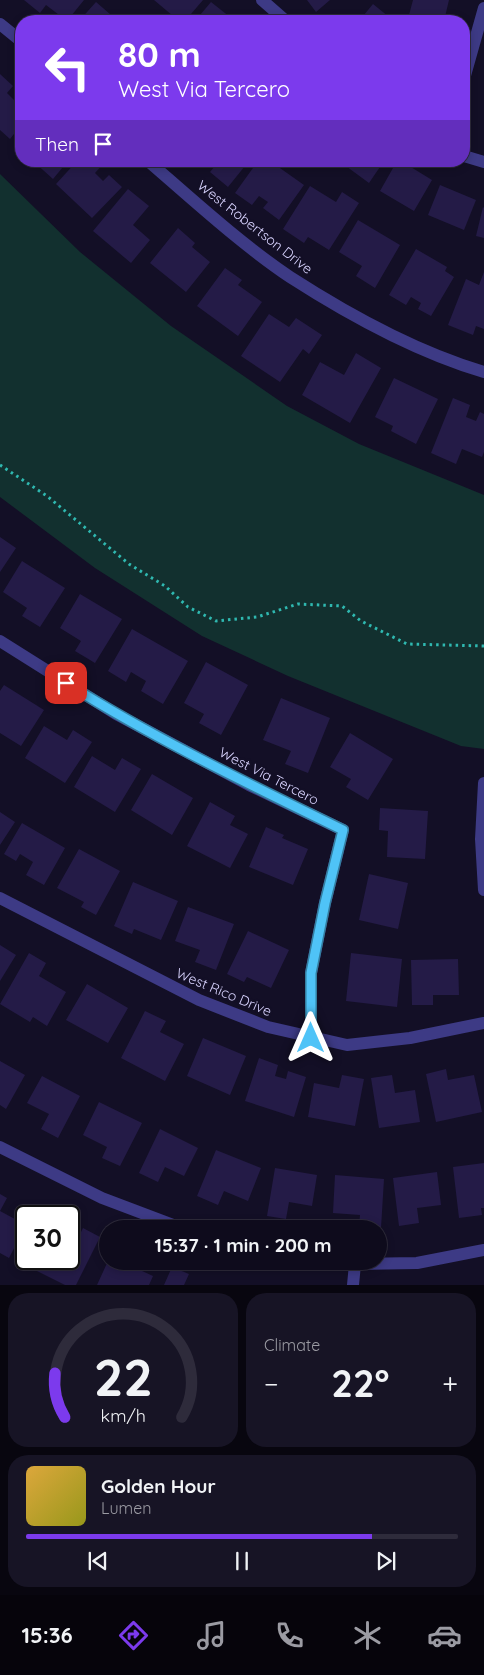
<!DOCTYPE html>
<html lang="en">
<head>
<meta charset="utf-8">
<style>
  body { margin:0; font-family:Quicksand,sans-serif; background:#171425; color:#f1f3f6; height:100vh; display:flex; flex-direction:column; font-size:19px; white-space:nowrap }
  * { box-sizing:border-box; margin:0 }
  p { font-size:16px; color:#9b9ba3 }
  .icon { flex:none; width:28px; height:28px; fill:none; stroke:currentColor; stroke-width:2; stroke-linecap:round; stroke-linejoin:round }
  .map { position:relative; height:1285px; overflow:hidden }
  .side { display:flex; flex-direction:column; gap:8px; padding:8px; background:#08060f; flex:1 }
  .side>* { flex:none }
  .banner { position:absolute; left:15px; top:15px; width:455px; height:152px; border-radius:20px; box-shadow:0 2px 8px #0003,0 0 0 1px #2e2b3b; background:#7c3aed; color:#fff; overflow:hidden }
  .speed { position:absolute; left:15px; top:1205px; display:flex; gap:10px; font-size:25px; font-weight:700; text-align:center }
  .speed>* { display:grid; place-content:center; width:65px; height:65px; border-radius:50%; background:#0e0b1c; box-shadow:0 2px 8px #0003,0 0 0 1px #2e2b3b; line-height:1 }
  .speed .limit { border:2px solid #111; border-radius:8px; background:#fff; color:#111 }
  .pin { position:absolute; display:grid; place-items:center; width:42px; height:42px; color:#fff; margin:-21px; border-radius:10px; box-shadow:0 2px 8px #0006 }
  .me { position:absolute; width:55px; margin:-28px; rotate:0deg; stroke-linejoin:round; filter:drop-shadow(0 0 4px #0008) }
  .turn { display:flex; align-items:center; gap:18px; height:105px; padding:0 20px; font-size:22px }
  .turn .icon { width:65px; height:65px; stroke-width:2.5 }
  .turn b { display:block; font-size:35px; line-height:42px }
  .then { display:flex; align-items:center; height:48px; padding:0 20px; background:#0003; gap:10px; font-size:19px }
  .big { font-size:38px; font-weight:700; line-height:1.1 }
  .side .card { flex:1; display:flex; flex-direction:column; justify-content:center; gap:8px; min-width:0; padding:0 18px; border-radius:20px; background:#171425 }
  .side .dial { align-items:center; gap:0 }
  .dial svg { height:130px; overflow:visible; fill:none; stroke:#2e2b3b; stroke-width:7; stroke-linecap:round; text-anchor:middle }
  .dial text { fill:#f1f3f6; stroke:none }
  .song { display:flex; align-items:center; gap:15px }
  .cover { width:60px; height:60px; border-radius:8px; background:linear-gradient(135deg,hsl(40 70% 55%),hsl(60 70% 35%)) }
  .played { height:5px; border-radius:2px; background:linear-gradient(90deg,#7c3aed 80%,#2e2b3b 80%) }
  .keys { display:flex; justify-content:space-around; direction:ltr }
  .heat { display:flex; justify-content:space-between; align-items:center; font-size:28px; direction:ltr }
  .side .tiles { flex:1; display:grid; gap:8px; grid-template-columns:1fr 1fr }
  .card:last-child { grid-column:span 2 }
  .trip { position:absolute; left:99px; top:1220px; width:288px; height:50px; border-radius:25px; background:#0e0b1c; box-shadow:0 2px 8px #0003,0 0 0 1px #2e2b3b; font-weight:700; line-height:50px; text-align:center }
  .tab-bar { display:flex; height:80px; justify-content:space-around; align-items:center; background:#06040b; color:#9b9ba3 }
  .tab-bar .icon { width:35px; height:35px }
  .tab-bar .current { color:#7c3aed }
  .tab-bar b { font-size:22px; color:#f1f3f6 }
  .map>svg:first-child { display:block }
</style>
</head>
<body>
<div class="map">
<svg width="484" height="1285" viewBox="0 0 484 1285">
  <rect width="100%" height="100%" fill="#130f26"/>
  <!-- green -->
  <path fill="#12302f" d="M0,174L80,252L171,326L287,406L359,444L484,495V749L461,746L288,676L202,636L95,568L0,497Z"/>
  <!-- building -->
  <path fill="#241b47" d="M24,0H84L67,21L46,5L40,13Z
    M154,0H203L185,21H179Z
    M307,0H330L316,12Z
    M413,0H449L444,21H434L409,15Z
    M96,2L118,21H79Z
    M211,2L235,21H195Z
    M373,4L394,21H359Z
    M0,74L13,86L7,93L15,101L21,94V125L10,139L0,130Z
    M21,137V151L14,145Z
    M33,161H68L53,179Z
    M77,161H102L104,163L95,173L103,181L109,175L122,187L92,218L56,184Z
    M219,161H249L228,187L210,172Z
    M258,161H270L304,185L279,220L263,208L268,202L259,196L252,205L235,193Z
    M339,161H384L369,183Z
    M397,161H401L432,180L414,211L380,191Z
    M440,185L476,200L464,230L428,215Z
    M310,186L336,202L342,192L359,203L329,250L308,237L304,243L283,229Z
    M128,189L149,206L133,225L150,240L131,263L93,231Z
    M483,207L484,208V238L476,236Z
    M358,220L400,245L375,288L356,276L362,266L339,252Z
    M178,228L195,243L192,247L210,262L186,292L150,263Z
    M416,249L447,267L445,271L454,277L431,316L418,309L421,303L411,297L406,305L389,295Z
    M225,268L242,280L238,285L262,302L238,336L197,306Z
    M484,272V329L476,326L473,335L448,325L466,279L479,285Z
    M269,314L289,327L296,318L322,335L309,354L303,349L280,382L241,356Z
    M356,353L381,368L350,423L302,395L320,362L344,375Z
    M394,378L438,399L416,444L391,431L393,426L375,417Z
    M453,398L470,405L466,417L476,421L480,412L484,414V452L482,457L462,449L456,464L431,453Z
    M0,537L16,548L0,572Z
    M22,561L65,588L40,627L22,616L27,608L3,592Z
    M80,594L122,619L95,663L75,651L81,641L60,628Z
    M132,629L188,661L163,704L141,691L146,681L131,672L126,682L108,671Z
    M206,662L248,685L221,735L199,723L204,714L184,703Z
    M4,685L44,710L21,746L0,733V691Z
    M281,698L330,718L308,773L285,764L291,751L263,740Z
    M44,726L67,740L73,730L92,742L65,783L25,758Z
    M350,733L393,759L368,800L346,787L351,779L330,767Z
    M92,756L115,770L122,758L141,769L115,812L74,787Z
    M152,774L193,798L172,835L131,810Z
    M210,802L235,816L230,825L248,834L230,868L187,846Z
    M380,808L428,811L425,859L387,857L388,831L379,830Z
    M0,812L15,822L0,845Z
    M22,823L65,848L44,885L26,875L33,862L20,854L16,861L4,854Z
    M266,827L284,835L282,838L308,849L293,885L249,867Z
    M79,849L120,871L96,915L81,907L84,902L57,888Z
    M369,874L408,883L398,929L359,920Z
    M133,882L178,901L161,940L134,929L132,934L114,926Z
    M188,907L234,924L216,970L195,962L200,950L175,941Z
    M248,931L289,950L271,988L247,977L244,982L227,974Z
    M0,945L16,955L0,981Z
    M29,953L46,963L39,976L66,992L47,1026L33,1017L30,1022L0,1004Z
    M351,953L402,959L397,1007L346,1001Z
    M458,959L459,995H433V1005H412L411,960Z
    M87,984L128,1008L108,1043L66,1020Z
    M145,1011L166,1021L160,1032L184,1044L165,1081L121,1058Z
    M203,1038L246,1056L230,1095L187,1076Z
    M259,1058L278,1065L275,1076L286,1079L288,1071L306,1077L294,1117L245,1101Z
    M0,1061L25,1075L6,1109L0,1105Z
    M446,1069L448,1080L474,1075L482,1112L436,1122L426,1074Z
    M342,1075L364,1079L355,1126L308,1117L314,1083L339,1088Z
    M392,1075L395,1093L415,1090L420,1122L379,1128L371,1078Z
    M42,1076L80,1096L58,1138L41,1129L49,1114L27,1103Z
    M99,1102L142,1123L120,1166L102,1158L107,1147L83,1135Z
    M160,1129L198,1148L184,1176L165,1167L158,1182L139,1173Z
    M216,1150L261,1168L248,1201L224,1191L218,1205L197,1196Z
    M484,1163V1208H481L482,1215L459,1218L453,1167Z
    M275,1168L317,1175L312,1206L289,1202L286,1219L267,1216Z
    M437,1172L441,1205L417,1208L419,1223L399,1226L393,1178Z
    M335,1175L384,1179L381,1228L359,1226L360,1215L333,1213Z
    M0,1194L7,1198L0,1211L26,1225L9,1258L0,1253Z
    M83,1228L100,1237L76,1285H65L33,1269L38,1259H69V1241L75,1244Z
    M108,1261H131L129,1265L153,1276L149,1285H97Z
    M172,1267L189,1274L184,1285H164Z"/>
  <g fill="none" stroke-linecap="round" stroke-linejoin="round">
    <!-- path -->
    <path stroke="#2fb8b0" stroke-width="3" stroke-dasharray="2.5 4" stroke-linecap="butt" d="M0,465L47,496L129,564L165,586L188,607L216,621L257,617L298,604L342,606L361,621L407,644L484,646"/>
    <!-- minor -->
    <path stroke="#3d3a85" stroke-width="12" d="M262,0L286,21
      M0,24L21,41
      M464,79L484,8
      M464,156L484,162
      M148,161C193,200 241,244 290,277C349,315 416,352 484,372
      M0,641L116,714L249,785L343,830L325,903L311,973V1038
      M484,783L481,839L484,890
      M0,898L199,1000L268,1027L347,1045L410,1038L484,1023
      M0,1147L102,1198L184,1229
      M325,1261L355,1264L417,1263L484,1250
      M353,1285L355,1264"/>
  </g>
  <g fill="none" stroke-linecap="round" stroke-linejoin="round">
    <!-- route casing -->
    <g stroke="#337fa1" stroke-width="12">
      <path id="route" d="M66,683C155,739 249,784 343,830L325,903L311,973V1038"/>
    </g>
    <!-- route -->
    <use href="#route" stroke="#4fc3f7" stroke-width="9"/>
  </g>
  <g text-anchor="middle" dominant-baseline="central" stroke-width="5" stroke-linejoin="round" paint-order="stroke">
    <!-- street labels -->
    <g font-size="14" fill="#d9d4ff" stroke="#130f26">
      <text transform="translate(255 227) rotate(38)">West Robertson Drive</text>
      <text transform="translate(269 776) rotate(27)">West Via Tercero</text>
      <text transform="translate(224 992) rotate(23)">West Rico Drive</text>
    </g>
  </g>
</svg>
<div class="speed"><div class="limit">30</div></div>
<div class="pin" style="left:66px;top:683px;background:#d93025"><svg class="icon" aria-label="arrive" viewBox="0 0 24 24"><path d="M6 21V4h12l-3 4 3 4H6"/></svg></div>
<svg class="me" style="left:311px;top:1038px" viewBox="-20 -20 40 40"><path d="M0-17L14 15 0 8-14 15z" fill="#4fc3f7" stroke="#fff" stroke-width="4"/></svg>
<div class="trip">15:37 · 1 min · 200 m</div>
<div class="banner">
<div class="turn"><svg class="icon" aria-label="left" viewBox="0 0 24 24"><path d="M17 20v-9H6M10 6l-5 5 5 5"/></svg><div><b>80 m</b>West Via Tercero</div></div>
<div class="then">Then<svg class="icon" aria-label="arrive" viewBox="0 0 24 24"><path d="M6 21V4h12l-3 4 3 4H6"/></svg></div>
</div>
</div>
<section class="side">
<div class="tiles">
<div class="card dial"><svg viewBox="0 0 100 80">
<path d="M14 69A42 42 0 1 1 86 69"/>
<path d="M14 69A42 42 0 0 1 8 42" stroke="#7c3aed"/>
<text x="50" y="56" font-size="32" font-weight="700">22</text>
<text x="50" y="72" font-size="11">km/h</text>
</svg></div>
<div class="card"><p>Climate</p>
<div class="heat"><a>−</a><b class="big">22°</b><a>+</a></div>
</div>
<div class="card">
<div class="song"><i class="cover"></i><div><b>Golden Hour</b><p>Lumen</p></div></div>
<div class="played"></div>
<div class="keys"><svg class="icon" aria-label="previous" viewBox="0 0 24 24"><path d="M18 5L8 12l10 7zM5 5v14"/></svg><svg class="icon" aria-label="pause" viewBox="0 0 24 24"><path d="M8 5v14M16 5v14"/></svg><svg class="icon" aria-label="next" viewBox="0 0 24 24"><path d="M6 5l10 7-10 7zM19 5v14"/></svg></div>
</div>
</div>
</section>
<nav class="tab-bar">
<b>15:36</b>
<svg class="icon current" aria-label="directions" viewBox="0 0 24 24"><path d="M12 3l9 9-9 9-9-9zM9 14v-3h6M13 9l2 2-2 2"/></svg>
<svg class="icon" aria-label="music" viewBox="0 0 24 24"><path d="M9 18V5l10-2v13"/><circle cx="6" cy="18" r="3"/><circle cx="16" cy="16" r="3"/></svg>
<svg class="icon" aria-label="phone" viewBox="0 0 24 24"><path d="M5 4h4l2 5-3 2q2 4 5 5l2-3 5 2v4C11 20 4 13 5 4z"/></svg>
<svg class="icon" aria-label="climate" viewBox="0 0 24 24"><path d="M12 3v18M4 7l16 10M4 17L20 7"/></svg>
<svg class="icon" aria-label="car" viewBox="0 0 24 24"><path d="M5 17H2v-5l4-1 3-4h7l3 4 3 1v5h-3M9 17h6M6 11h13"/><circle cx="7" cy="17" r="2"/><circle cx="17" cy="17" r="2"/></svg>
</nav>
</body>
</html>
